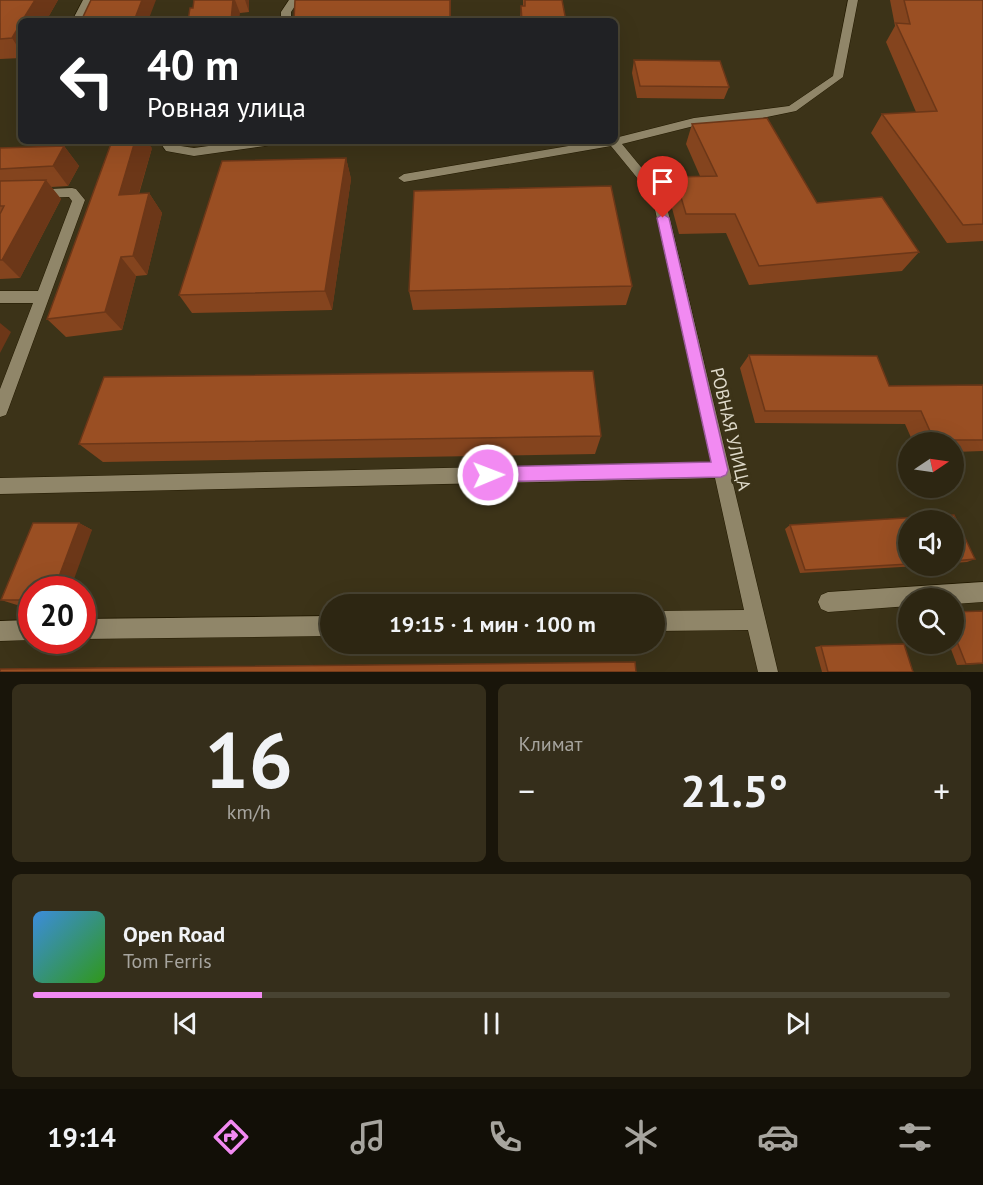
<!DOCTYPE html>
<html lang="ru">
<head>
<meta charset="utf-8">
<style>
  body { margin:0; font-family:"PT Sans",sans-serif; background:#352e1b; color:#f1f3f6; height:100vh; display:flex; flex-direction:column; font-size:22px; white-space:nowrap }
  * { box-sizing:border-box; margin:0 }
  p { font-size:20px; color:#a7a59f }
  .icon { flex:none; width:33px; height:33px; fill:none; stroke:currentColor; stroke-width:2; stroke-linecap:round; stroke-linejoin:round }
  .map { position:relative; height:672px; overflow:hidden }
  .drawer { display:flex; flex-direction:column; gap:12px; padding:12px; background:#19150a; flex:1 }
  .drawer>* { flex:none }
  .banner { position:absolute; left:18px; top:18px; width:600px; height:126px; border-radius:9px; box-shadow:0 6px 24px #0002,0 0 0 2px #484332; background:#202124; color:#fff; overflow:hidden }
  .needle { width:39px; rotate:77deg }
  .tools { position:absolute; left:898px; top:432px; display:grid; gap:12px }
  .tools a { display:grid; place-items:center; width:66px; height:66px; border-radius:50%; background:#2d2612; box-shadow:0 6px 24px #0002,0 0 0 2px #484332; font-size:30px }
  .speed { position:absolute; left:18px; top:576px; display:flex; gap:12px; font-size:30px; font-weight:700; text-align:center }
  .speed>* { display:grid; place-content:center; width:78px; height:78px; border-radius:50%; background:#2d2612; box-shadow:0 6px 24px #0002,0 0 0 2px #484332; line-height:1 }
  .speed .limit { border:9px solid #d22; background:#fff; color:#111 }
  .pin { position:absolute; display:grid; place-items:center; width:51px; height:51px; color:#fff; margin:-62px -26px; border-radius:50% 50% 50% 0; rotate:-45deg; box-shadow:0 0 6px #0007 }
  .pin .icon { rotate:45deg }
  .me { position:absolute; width:66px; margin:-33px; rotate:89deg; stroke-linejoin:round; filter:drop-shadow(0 0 4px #0008) }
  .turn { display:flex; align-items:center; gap:21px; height:126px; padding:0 30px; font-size:27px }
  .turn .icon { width:78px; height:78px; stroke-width:2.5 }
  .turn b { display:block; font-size:42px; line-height:51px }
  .big { font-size:45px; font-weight:700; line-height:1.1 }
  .drawer .tile { flex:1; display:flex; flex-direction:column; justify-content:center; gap:9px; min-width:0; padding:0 21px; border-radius:9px; background:#352e1b }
  .drawer .dial { align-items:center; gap:0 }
  .dial b { font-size:78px; line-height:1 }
  .song { display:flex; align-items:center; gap:18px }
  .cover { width:72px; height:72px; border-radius:9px; background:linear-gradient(135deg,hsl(210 70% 55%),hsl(110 70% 35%)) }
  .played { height:6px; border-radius:3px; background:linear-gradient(90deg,#f28af2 25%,#484332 25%) }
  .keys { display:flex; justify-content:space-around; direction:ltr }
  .heat { display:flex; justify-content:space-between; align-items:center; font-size:33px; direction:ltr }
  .drawer .tiles { flex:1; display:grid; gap:12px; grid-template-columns:1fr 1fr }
  .tile:last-child { grid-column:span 2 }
  .trip { position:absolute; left:320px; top:594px; width:345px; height:60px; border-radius:30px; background:#2d2612; box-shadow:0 6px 24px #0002,0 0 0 2px #484332; font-weight:700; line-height:60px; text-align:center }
  .tab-bar { display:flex; height:96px; justify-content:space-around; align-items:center; background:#120f07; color:#a7a59f }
  .tab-bar .icon { width:42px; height:42px }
  .tab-bar .current { color:#f28af2 }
  .tab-bar b { font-size:27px; color:#f1f3f6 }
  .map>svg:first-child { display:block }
</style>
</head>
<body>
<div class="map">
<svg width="983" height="672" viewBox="0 0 983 672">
  <rect width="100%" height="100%" fill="#3c3318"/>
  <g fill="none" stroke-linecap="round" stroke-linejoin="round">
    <!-- minor casing -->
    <g stroke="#231a01" stroke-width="1">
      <path id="minor" d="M83,0H93L82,21H72Z
        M289,0H299L291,12V21H281V12Z
        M848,0H858L843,77L796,111L753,120L694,126L622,144L664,195L778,672H758L748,630L654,631V611L744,610L715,478L0,494V478L711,462L652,196L611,146L404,182L398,178L404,174L598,141H615V138L694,118L789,106L833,76Z
        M159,141H171L174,145L194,148L245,141H278L272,145L194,156L166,151Z
        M72,188L76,189L85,200L8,410L6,415L0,417V389L33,303H0V291H38L72,201L69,197L0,199V191Z
        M983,582V602L954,604V598H909V606L828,612L821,609L818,602L821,595L828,592Z
        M330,616V636L82,639V619Z
        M32,620V640L0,641V621Z"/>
    </g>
    <!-- minor -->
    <use href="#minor" fill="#908669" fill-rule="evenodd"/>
  </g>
  <!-- wall -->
  <path fill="#84441e" d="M0,0H58L46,21H21V58L0,59Z
    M194,0H249V12L240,13L193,8Z
    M523,0H562L566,21H520L521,6H523Z
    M890,0H983V241L947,243L871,133L882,114L916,112L886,42L895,26Z
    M634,60L729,87L724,99L637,98L632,73Z
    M692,124L817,203L919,252L902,271L749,285L726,233L679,234L669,197L675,177L700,176L686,144Z
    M64,146L79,166L68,186L51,187L61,199L20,278L0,279V148Z
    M152,148L139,194L149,193L162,213L147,275L136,276L122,330L66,337L47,319Z
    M346,158L351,179L332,310L192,313L179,295Z
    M632,286L626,305L413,310L409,291Z
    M749,355L889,386L983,385V451L954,452V442H913L905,424L755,423L740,368Z
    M601,436L595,454L103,462L79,444Z
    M954,515L975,559L967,562L954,563V520H909V566H918L800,573L785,529L790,525Z
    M79,523L92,530L32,590V604L17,605L1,600Z
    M983,611V664L957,665L949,644H954V612Z
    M821,646L913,672H822L815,647Z"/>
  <!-- shaded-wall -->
  <path fill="#6c3718" d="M35,0H58L46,21H22Z
    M142,0H156L148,21H134Z
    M233,0H235L240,13L239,21H231Z
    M245,0H249V12Z
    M450,0H451V21H450Z
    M21,23V52L12,38Z
    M135,141H147L152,148L132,216L119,195Z
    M64,146L79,166L68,186L53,166Z
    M346,158L351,179L332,310L325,291Z
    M46,180L61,199L20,278L2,260Z
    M149,193L162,213L147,275L133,256Z
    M121,257L136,276L122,330L105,312Z
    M0,323L11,332L0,353Z
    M79,523L92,530L70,590H54Z"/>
  <!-- building -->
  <path fill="#9a4f23" stroke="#6c3718" stroke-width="1.5" d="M0,0H35L22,21H21V23L12,38L0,39Z
    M91,0H142L134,21H81Z
    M194,0H233L231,21H188L190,8H193Z
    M295,0H450V21H294Z
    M525,0H562L566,21H522L521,6H525Z
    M904,0H983V224L963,225L882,114L937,111L896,23L910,24Z
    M634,60L720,61L729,87L640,86Z
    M767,118L817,203L882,197L919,252L759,266L735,214H686L675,177L717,176L692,124Z
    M112,141H135L119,195L149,193L133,256L121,257L105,312L47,319Z
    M64,146L53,166L0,169V148Z
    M346,158L325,291L179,295L222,161Z
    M46,180L2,260H0V214L4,206H0V181Z
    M611,186L632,286L409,291L414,191Z
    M749,355L877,356L889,386L983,385V440H934L921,411H765Z
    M593,371L601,436L79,444L104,377Z
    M954,515L975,559L954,561V520H909V564L805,570L790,525Z
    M33,523H79L54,590H32V600H1Z
    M983,611V663L966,664L954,634V612Z
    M904,644L913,672H828L821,646Z
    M635,662L636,672H0V669Z"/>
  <!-- route -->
  <path fill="#f28af2" stroke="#9d5a9d" stroke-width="1.5" d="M663,214L669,218L728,470L726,475L721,477L488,482L483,480L480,475L483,470L488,467L711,462L657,218Z"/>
  <g text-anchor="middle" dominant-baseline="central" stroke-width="6" stroke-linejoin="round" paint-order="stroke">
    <!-- street labels -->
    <g font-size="18" fill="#dfdaca" stroke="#3c3318">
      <text transform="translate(731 429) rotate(77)">РОВНАЯ УЛИЦА</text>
    </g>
  </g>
</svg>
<div class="tools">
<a><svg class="needle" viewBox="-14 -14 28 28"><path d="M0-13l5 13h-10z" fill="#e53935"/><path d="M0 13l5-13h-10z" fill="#a7a59f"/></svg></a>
<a><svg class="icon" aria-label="sound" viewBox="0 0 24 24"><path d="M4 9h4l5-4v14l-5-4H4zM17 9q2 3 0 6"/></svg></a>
<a><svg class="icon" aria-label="search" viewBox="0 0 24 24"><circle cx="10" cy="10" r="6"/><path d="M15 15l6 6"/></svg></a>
</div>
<div class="speed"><div class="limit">20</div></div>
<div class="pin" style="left:663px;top:218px;background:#d93025"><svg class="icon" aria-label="arrive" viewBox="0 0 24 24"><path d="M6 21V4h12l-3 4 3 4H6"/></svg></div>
<svg class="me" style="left:488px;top:475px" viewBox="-20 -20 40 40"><circle r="17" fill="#f28af2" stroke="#fff" stroke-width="3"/><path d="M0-11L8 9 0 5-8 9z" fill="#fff"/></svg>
<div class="trip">19:15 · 1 мин · 100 m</div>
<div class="banner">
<div class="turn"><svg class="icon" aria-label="left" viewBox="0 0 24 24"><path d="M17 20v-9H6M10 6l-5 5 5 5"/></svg><div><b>40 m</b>Ровная улица</div></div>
</div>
</div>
<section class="drawer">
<div class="tiles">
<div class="tile dial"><b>16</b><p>km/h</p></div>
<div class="tile"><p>Климат</p>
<div class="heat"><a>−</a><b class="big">21.5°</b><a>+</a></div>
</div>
<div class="tile">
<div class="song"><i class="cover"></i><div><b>Open Road</b><p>Tom Ferris</p></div></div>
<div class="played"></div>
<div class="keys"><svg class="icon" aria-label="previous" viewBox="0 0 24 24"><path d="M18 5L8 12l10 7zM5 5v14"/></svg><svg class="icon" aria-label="pause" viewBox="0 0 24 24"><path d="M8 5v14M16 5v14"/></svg><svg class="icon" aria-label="next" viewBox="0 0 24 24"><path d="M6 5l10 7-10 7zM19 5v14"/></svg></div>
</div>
</div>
</section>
<nav class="tab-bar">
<b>19:14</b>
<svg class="icon current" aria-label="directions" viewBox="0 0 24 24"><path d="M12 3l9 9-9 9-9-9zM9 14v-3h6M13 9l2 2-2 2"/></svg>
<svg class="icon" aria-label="music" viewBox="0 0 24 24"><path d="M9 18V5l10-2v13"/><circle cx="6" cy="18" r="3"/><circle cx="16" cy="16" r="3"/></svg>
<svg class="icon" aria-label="phone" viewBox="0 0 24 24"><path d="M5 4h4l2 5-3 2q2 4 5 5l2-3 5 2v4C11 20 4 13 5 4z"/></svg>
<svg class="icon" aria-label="climate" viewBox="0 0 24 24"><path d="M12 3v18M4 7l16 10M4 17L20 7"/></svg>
<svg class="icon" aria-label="car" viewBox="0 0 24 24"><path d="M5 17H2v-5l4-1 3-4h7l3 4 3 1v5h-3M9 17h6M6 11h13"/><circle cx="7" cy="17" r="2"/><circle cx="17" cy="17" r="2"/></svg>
<svg class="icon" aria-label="filters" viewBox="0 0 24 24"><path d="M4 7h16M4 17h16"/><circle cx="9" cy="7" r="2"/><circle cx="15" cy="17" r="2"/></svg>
</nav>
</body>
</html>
